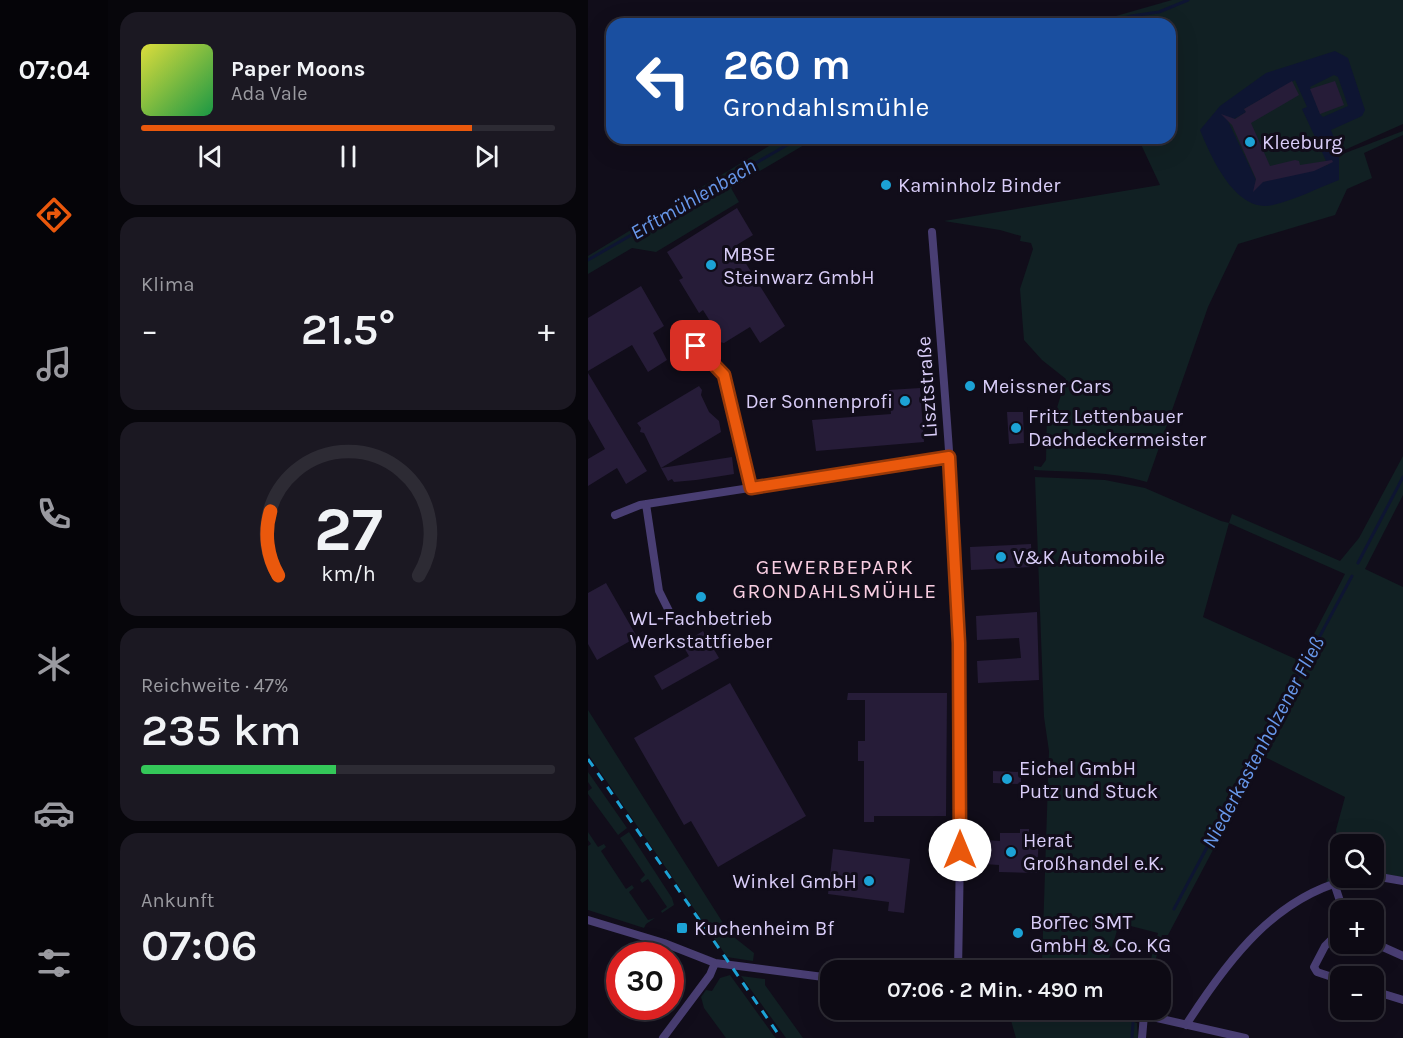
<!DOCTYPE html>
<html lang="de">
<head>
<meta charset="utf-8">
<style>
  body { margin:0; font-family:Karla,sans-serif; background:#1b1822; color:#f1f3f6; height:100vh; display:flex; flex-direction:column; font-size:22px; white-space:nowrap }
  * { box-sizing:border-box; margin:0 }
  p { font-size:20px; color:#9a9aa0 }
  .icon { flex:none; width:33px; height:33px; fill:none; stroke:currentColor; stroke-width:2; stroke-linecap:round; stroke-linejoin:round }
  .map { position:relative; flex:1; overflow:hidden }
  .drawer { display:flex; flex-direction:column; gap:12px; padding:12px; background:#07060b; width:480px }
  .drawer>* { flex:none }
  .guide { position:absolute; left:18px; top:18px; width:570px; height:126px; border-radius:18px; box-shadow:0 6px 24px #0002,0 0 0 2px #2d2b34; background:#1a4fa0; color:#fff; overflow:hidden }
  .tools { position:absolute; left:742px; top:834px; display:grid; gap:12px }
  .tools a { display:grid; place-items:center; width:54px; height:54px; border-radius:12px; background:#0d0a14; box-shadow:0 6px 24px #0002,0 0 0 2px #2d2b34; font-size:30px }
  .speed { position:absolute; left:18px; top:942px; display:flex; gap:12px; font-size:30px; font-weight:700; text-align:center }
  .speed>* { display:grid; place-content:center; width:78px; height:78px; border-radius:50%; background:#0d0a14; box-shadow:0 6px 24px #0002,0 0 0 2px #2d2b34; line-height:1 }
  .speed .limit { border:9px solid #d22; background:#fff; color:#111 }
  .pin { position:absolute; display:grid; place-items:center; width:51px; height:51px; color:#fff; margin:-26px; border-radius:12px; box-shadow:0 3px 9px #0006 }
  .me { position:absolute; width:66px; margin:-33px; rotate:0deg; stroke-linejoin:round; filter:drop-shadow(0 0 4px #0008) }
  .turn { display:flex; align-items:center; gap:21px; height:126px; padding:0 18px; font-size:27px }
  .turn .icon { width:78px; height:78px; stroke-width:2.5 }
  .turn b { display:block; font-size:42px; line-height:51px }
  .big { font-size:45px; font-weight:600; line-height:1.1 }
  .drawer .tile { flex:1; display:flex; flex-direction:column; justify-content:center; gap:9px; min-width:0; padding:0 21px; border-radius:18px; background:#1b1822 }
  .drawer .dial { align-items:center; gap:0 }
  .dial svg { height:156px; overflow:visible; fill:none; stroke:#2d2b34; stroke-width:7; stroke-linecap:round; text-anchor:middle }
  .dial text { fill:#f1f3f6; stroke:none }
  .song { display:flex; align-items:center; gap:18px }
  .cover { width:72px; height:72px; border-radius:9px; background:linear-gradient(135deg,hsl(60 70% 55%),hsl(140 70% 35%)) }
  .played { height:6px; border-radius:3px; background:linear-gradient(90deg,#ea580c 80%,#2d2b34 80%) }
  .keys { display:flex; justify-content:space-around; direction:ltr }
  .heat { display:flex; justify-content:space-between; align-items:center; font-size:33px; direction:ltr }
  .charge { height:9px; border-radius:4px; background:linear-gradient(90deg,#34c759 47%,#2d2b34 0) }
  .trip { position:absolute; left:232px; top:960px; width:351px; height:60px; border-radius:18px; background:#0d0a14; box-shadow:0 6px 24px #0002,0 0 0 2px #2d2b34; font-weight:600; line-height:60px; text-align:center }
  main { display:flex; flex:1; min-height:0 }
  .tabs { display:flex; flex-direction:column; width:108px; justify-content:space-around; align-items:center; background:#050408; color:#9a9aa0 }
  .tabs .icon { width:42px; height:42px }
  .tabs .on { color:#ea580c }
  .tabs b { font-size:27px; color:#f1f3f6 }
  .map>svg:first-child { display:block }
</style>
</head>
<body>
<main>
<nav class="tabs">
<b>07:04</b>
<svg class="icon on" aria-label="directions" viewBox="0 0 24 24"><path d="M12 3l9 9-9 9-9-9zM9 14v-3h6M13 9l2 2-2 2"/></svg>
<svg class="icon" aria-label="music" viewBox="0 0 24 24"><path d="M9 18V5l10-2v13"/><circle cx="6" cy="18" r="3"/><circle cx="16" cy="16" r="3"/></svg>
<svg class="icon" aria-label="phone" viewBox="0 0 24 24"><path d="M5 4h4l2 5-3 2q2 4 5 5l2-3 5 2v4C11 20 4 13 5 4z"/></svg>
<svg class="icon" aria-label="climate" viewBox="0 0 24 24"><path d="M12 3v18M4 7l16 10M4 17L20 7"/></svg>
<svg class="icon" aria-label="car" viewBox="0 0 24 24"><path d="M5 17H2v-5l4-1 3-4h7l3 4 3 1v5h-3M9 17h6M6 11h13"/><circle cx="7" cy="17" r="2"/><circle cx="17" cy="17" r="2"/></svg>
<svg class="icon" aria-label="filters" viewBox="0 0 24 24"><path d="M4 7h16M4 17h16"/><circle cx="9" cy="7" r="2"/><circle cx="15" cy="17" r="2"/></svg>
</nav>
<section class="drawer">
<div class="tile">
<div class="song"><i class="cover"></i><div><b>Paper Moons</b><p>Ada Vale</p></div></div>
<div class="played"></div>
<div class="keys"><svg class="icon" aria-label="previous" viewBox="0 0 24 24"><path d="M18 5L8 12l10 7zM5 5v14"/></svg><svg class="icon" aria-label="pause" viewBox="0 0 24 24"><path d="M8 5v14M16 5v14"/></svg><svg class="icon" aria-label="next" viewBox="0 0 24 24"><path d="M6 5l10 7-10 7zM19 5v14"/></svg></div>
</div>
<div class="tile"><p>Klima</p>
<div class="heat"><a>−</a><b class="big">21.5°</b><a>+</a></div>
</div>
<div class="tile dial"><svg viewBox="0 0 100 80">
<path d="M14 69A42 42 0 1 1 86 69"/>
<path d="M14 69A42 42 0 0 1 10 36" stroke="#ea580c"/>
<text x="50" y="56" font-size="32" font-weight="700">27</text>
<text x="50" y="72" font-size="11">km/h</text>
</svg></div>
<div class="tile"><p>Reichweite · 47%</p><b class="big">235 km</b><div class="charge"></div></div>
<div class="tile"><p>Ankunft</p><b class="big">07:06</b></div>
</section>
<div class="map">
<svg width="815" height="1038" viewBox="0 0 815 1038">
  <rect width="100%" height="100%" fill="#110d1a"/>
  <!-- green -->
  <path fill="#112023" fill-rule="evenodd" d="M584,0H815V124L752,152V155L815,131V135L776,153L784,178L759,189L747,215L650,244L620,307L559,482C523,471 484,472 446,470V466L453,467L458,460L459,411L467,414L478,379L454,360L436,340L432,289L445,249L443,243L432,241L433,236L412,230L356,221L572,185L550,138H582V24H500Z
    M194,138H202L216,145L143,188L151,202L68,252L44,248L0,274V256Z
    M815,456V495L777,569L815,587V877L786,873V844H753L755,878L738,883L750,849L748,830L757,797L675,756L649,805L641,799L635,809L644,814L580,935H574L565,970H560L570,933L531,923L518,970H477V964L454,963L461,751L456,717L447,477L517,480L557,488L633,521L641,523L644,514L752,561L771,538ZM641,523L757,574L712,661L615,617Z
    M0,710L142,934L166,953L165,961L139,957L0,754Z
    M0,772L39,828L30,835L0,794V791L4,788L0,782Z
    M0,832L10,847L16,844L18,847L13,851L38,889L44,885L46,888L41,892L60,920L67,918L58,924L56,928L0,910V846L3,844L0,840Z
    M41,832L84,898L86,905L74,913L73,911L79,907L60,879L54,883L52,880L57,875L32,838Z
    M142,975L186,1036L188,1038H138L116,1008L113,997L118,990L124,991L132,978Z
    M153,976L177,979V985L215,1038H198Z
    M420,1010H440L546,1022L549,1023L550,1038H428Z"/>
  <!-- water -->
  <path fill="#0e1532" fill-rule="evenodd" d="M747,51L760,58L777,110L774,116L743,130L751,151V180C730,188 707,200 685,205C648,214 623,157 612,130L632,106L678,73ZM746,75L750,77L760,106L735,117L732,114L722,87ZM707,80L719,107L714,109L740,165L667,184L668,180L640,121L642,118L646,119L658,112L656,109Z"/>
  <g fill="none" stroke-linecap="round" stroke-linejoin="round">
    <!-- stream -->
    <path stroke="#0e1532" stroke-width="3" d="M519,24L543,16L571,12L600,0
      M0,260L211,138
      M770,563L815,477
      M586,909L764,576
      M544,1038L545,1023"/>
  </g>
  <!-- building -->
  <path fill="#261c38" d="M704,81L711,95L663,123L682,166L707,160L711,161L712,165L744,160L745,162L726,171L675,182L665,192L668,179L644,125L633,114L647,119L658,112L656,109Z
    M747,81L756,105L732,114L722,89Z
    M149,208L165,235L147,246L197,326L172,343L162,327L136,343L132,342L130,334L115,310L111,313L91,280L95,278L79,252Z
    M53,286L76,326L65,333L79,360L60,372L44,345L0,371V318Z
    M0,373L59,471L38,484L29,468L0,486V459L17,449L0,419Z
    M111,386L114,390L113,395L121,412L131,421L133,432L73,468L56,433L52,432L53,428L49,423Z
    M332,388L336,442L228,451L224,420L303,414L301,390Z
    M419,412H435L436,443L421,444Z
    M144,457L146,474L108,480L86,482L84,479L80,481L73,468Z
    M443,544L444,567L383,570L382,547Z
    M18,583L49,637L9,660L0,644V593Z
    M449,612L451,680L390,683L389,661L433,658L431,638L389,640L388,616Z
    M115,631L131,658L74,690L66,676L101,656L94,644Z
    M142,683L218,816L130,867L103,821L96,825L46,738Z
    M260,693H359L358,816H286V822H276V761H270V741H277V700H259Z
    M405,771L433,772V784L405,783Z
    M432,829H441V834H451L449,873L411,872V865L396,864L397,840L412,841V833H432Z
    M245,849L322,859L316,913L300,911L301,902L240,894Z"/>
  <g fill="none" stroke-linecap="round" stroke-linejoin="round">
    <!-- street -->
    <path stroke="#493e73" stroke-width="8" d="M344,232C355,369 367,507 371,644C374,753 372,862 370,970
      M108,346L136,374L163,488
      M58,504L71,591L83,615
      M27,515L52,505L361,457
      M786,876L815,881
      M746,883L755,910
      M0,920L76,943L127,963L243,978
      M753,930L737,946L726,967L729,972L753,980
      M786,943L815,956
      M786,991L815,1000
      M510,1010L556,1015L657,1038
      M598,1025C639,961 689,893 768,878
      M75,1038L122,975L127,963
      M554,1038L556,1015"/>
    <!-- rail -->
    <path stroke="#1ca2d5" stroke-width="3" stroke-dasharray="9 8" stroke-linecap="butt" d="M0,759L193,1038"/>
  </g>
  <g fill="none" stroke-linecap="round" stroke-linejoin="round">
    <!-- route casing -->
    <g stroke="#983908" stroke-width="15">
      <path id="route" d="M108,346L136,375L163,488L361,457L371,643L372,850"/>
    </g>
    <!-- route -->
    <use href="#route" stroke="#ea580c" stroke-width="10"/>
  </g>
  <!-- markers -->
  <g fill="#1ca2d5" stroke="#110d1a" stroke-width="2">
    <circle cx="662" cy="142" r="6"/>
    <circle cx="298" cy="185" r="6"/>
    <circle cx="123" cy="265" r="6"/>
    <circle cx="382" cy="386" r="6"/>
    <circle cx="317" cy="401" r="6"/>
    <circle cx="428" cy="428" r="6"/>
    <circle cx="413" cy="557" r="6"/>
    <circle cx="113" cy="597" r="6"/>
    <circle cx="419" cy="779" r="6"/>
    <circle cx="423" cy="852" r="6"/>
    <circle cx="281" cy="881" r="6"/>
    <rect x="88" y="922" width="12" height="12" rx="3"/>
    <circle cx="430" cy="933" r="6"/>
  </g>
  <g text-anchor="middle" dominant-baseline="central" stroke-width="6" stroke-linejoin="round" paint-order="stroke">
    <!-- poi labels -->
    <g font-size="20" fill="#d9cdf8" stroke="#110d1a" text-anchor="start">
      <text x="674" y="142">Kleeburg</text>
      <text x="310" y="185">Kaminholz Binder</text>
      <text x="135" y="254">MBSE<tspan x="135" dy="23">Steinwarz GmbH</tspan></text>
      <text x="394" y="386">Meissner Cars</text>
      <text x="305" y="401" text-anchor="end">Der Sonnenprofi</text>
      <text x="440" y="416">Fritz Lettenbauer<tspan x="440" dy="23">Dachdeckermeister</tspan></text>
      <text x="425" y="557">V&amp;K Automobile</text>
      <text x="113" y="618" text-anchor="middle">WL-Fachbetrieb<tspan x="113" dy="23">Werkstattfieber</tspan></text>
      <text x="431" y="768">Eichel GmbH<tspan x="431" dy="23">Putz und Stuck</tspan></text>
      <text x="435" y="840">Herat<tspan x="435" dy="23">Großhandel e.K.</tspan></text>
      <text x="269" y="881" text-anchor="end">Winkel GmbH</text>
      <text x="442" y="922">BorTec SMT<tspan x="442" dy="23">GmbH &amp; Co. KG</tspan></text>
      <text x="106" y="928">Kuchenheim Bf</text>
    </g>
    <!-- street labels -->
    <g font-size="20" fill="#d9cdf8" stroke="#110d1a">
      <text transform="translate(339 387) rotate(-94)">Lisztstraße</text>
    </g>
    <!-- water labels -->
    <g font-size="21" font-style="italic" fill="#6898eb" stroke="#110d1a">
      <text transform="translate(105 199) rotate(-30)">Erftmühlenbach</text>
      <text transform="translate(675 742) rotate(-62)">Niederkastenholzener Fließ</text>
    </g>
    <!-- neighbourhood labels -->
    <g font-size="21" letter-spacing="1.5" fill="#f9cee2" stroke="#110d1a">
      <text x="247" y="567">GEWERBEPARK<tspan x="247" dy="24">GRONDAHLSMÜHLE</tspan></text>
    </g>
  </g>
</svg>
<div class="tools">
<a><svg class="icon" aria-label="search" viewBox="0 0 24 24"><circle cx="10" cy="10" r="6"/><path d="M15 15l6 6"/></svg></a>
<a>+</a>
<a>−</a>
</div>
<div class="speed"><div class="limit">30</div></div>
<div class="pin" style="left:108px;top:346px;background:#d93025"><svg class="icon" aria-label="arrive" viewBox="0 0 24 24"><path d="M6 21V4h12l-3 4 3 4H6"/></svg></div>
<svg class="me" style="left:372px;top:850px" viewBox="-20 -20 40 40"><circle r="19" fill="#fff"/><path d="M0-13L10 11 0 6-10 11z" fill="#ea580c"/></svg>
<div class="trip">07:06 · 2 Min. · 490 m</div>
<div class="guide">
<div class="turn"><svg class="icon" aria-label="left" viewBox="0 0 24 24"><path d="M17 20v-9H6M10 6l-5 5 5 5"/></svg><div><b>260 m</b>Grondahlsmühle</div></div>
</div>
</div>
</main>
</body>
</html>
